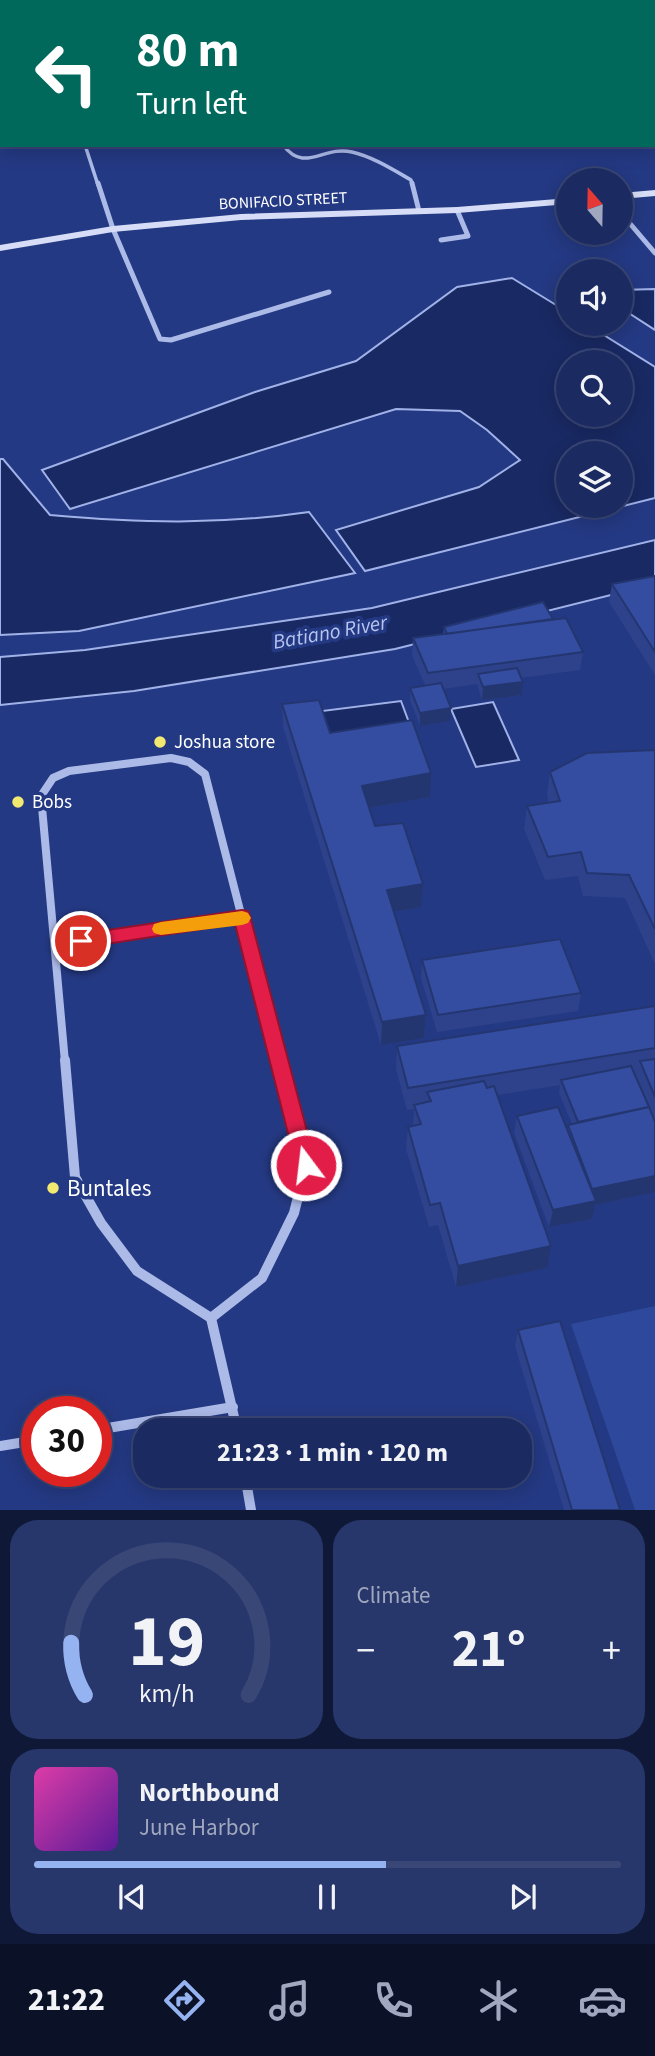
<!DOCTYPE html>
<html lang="en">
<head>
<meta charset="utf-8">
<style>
  body { margin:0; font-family:"Source Sans 3",sans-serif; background:#28376b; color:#f1f3f6; height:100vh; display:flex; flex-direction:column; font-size:26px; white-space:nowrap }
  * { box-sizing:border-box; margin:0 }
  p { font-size:23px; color:#a0a7be }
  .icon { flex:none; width:38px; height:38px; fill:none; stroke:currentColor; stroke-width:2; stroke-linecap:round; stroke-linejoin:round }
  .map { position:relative; height:1510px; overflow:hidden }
  .panel { display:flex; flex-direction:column; gap:10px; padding:10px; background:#0f1836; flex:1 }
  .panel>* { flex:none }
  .top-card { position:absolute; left:0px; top:0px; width:656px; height:147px; box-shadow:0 4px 18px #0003,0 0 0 2px #394777; background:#00695c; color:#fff; overflow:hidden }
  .needle { width:46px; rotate:340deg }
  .controls { position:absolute; left:556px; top:168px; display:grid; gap:14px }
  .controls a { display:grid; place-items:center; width:77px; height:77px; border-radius:50%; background:#1b2b62; box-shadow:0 4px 18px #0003,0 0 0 2px #394777; font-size:35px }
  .speed { position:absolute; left:21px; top:1396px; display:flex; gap:14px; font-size:35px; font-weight:700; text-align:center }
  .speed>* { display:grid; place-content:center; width:91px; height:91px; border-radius:50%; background:#1b2b62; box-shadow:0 4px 18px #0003,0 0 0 2px #394777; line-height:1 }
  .speed .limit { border:10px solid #d22; background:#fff; color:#111 }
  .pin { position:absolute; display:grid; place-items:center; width:60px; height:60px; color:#fff; margin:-30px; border:4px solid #fff; border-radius:50%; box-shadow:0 2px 7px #0007 }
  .me { position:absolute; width:77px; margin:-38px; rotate:345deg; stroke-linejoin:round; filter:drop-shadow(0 0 5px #0008) }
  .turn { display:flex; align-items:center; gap:24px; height:147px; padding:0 21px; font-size:32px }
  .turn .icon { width:91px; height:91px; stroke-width:2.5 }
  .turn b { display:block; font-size:49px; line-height:60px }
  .big { font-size:52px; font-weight:700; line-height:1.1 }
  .panel .tile { flex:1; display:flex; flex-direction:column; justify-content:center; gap:10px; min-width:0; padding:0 24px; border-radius:28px; background:#28376b }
  .panel .dial { align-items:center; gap:0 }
  .dial svg { height:182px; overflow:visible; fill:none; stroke:#394777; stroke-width:7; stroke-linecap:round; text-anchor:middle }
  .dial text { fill:#f1f3f6; stroke:none }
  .song { display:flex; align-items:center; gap:21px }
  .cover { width:84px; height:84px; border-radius:10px; background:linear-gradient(135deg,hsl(320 70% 55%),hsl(270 70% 35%)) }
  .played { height:7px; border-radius:4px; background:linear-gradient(90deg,#95b2f1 60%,#394777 60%) }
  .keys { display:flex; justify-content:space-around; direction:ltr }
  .heat { display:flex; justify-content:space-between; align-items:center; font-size:38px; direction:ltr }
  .panel .tiles { flex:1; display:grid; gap:10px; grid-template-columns:1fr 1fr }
  .tile:last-child { grid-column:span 2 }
  .trip { position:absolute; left:133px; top:1418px; width:399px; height:70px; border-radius:28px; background:#1b2b62; box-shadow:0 4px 18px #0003,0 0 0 2px #394777; font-weight:700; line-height:70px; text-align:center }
  .tabs { display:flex; height:112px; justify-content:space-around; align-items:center; background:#0b1127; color:#a0a7be }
  .tabs .icon { width:49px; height:49px }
  .tabs .on { color:#95b2f1 }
  .tabs b { font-size:32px; color:#f1f3f6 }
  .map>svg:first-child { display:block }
</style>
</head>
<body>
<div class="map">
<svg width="655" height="1510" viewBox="0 0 655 1510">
  <rect width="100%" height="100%" fill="#243983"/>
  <!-- green -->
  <path fill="#2e489b" d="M655,1306V1510H635L571,1324Z"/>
  <!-- water -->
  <path fill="#192963" stroke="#a1b2e8" stroke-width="2" fill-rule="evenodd" d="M512,278L569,313V324H586L655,367V498L365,571L336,530L479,487L520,460L487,430L460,411L396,409L70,509L42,470L255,392L356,361L457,287ZM621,362V415H569V362ZM621,453V506H569V453Z
    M655,289V330L621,308V290Z
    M0,459H3L50,515C140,523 219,525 309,512L355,573L79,631L0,635Z
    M655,540V584L395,649L134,691L0,705V657L85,650L372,608Z
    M401,701L411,728L330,739L322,711Z
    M493,702L519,760L476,767L451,709Z"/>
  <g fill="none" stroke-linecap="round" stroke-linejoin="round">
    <!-- street-far3 -->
    <path stroke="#acbae8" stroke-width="3.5" d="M343,0L345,2
      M402,0L404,2
      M446,0L448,2
      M167,2L176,0
      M85,145L98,185
      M283,145C305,174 323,145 352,152C373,157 392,169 411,180L412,185"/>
    <!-- street-far2 -->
    <path stroke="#acbae8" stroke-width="5" d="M98,183L113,229L160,339L171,340L329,292
      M412,183L419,211
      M621,213L655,253
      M441,240L468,236L457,210"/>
    <!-- street-far1 -->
    <path stroke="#acbae8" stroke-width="8" d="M55,945L242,916
      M65,1062L41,796L53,778L69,771L171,758L189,762L205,774L279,1062"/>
    <!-- street -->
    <path stroke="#acbae8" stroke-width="10" d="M65,1060L75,1177L101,1223L137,1271L211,1318
      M211,1318L237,1430
      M211,1318L262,1278L294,1213L306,1165L279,1060
      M96,1430L233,1407
      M0,1446L37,1440
      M245,1475L251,1510"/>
    <!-- secondary -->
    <path fill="#d7ddf6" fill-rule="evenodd" d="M655,190V196L621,199V193Z
      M569,198V204L457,213L241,220L113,232L0,251V245L113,226L241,214L457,207Z"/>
  </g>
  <!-- wall -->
  <path fill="#2d428a" d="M655,576V675L609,602L612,584Z
    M553,619L583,652L580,670L521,678L523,682L522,695L482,700L477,684L443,689L450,721L420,726L410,700V688L425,685L412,656L413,638L443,634L444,627Z
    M282,704L430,797L369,808L375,826L423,884L421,907L393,912L426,1015L424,1038L381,1045L283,727Z
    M655,750V964L625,898L583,896L578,876L545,880L524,829L527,806L549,803L547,795L550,772Z
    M422,960L581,993L578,1011L437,1032L421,978Z
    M655,1006V1192L595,1205L592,1219L549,1227L514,1133L517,1116L567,1130L568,1125L572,1124L559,1093L560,1085L498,1095L547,1268L456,1287L438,1225L429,1227L406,1149L408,1127L413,1125L414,1109L407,1110L396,1069L397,1046Z
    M518,1330L620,1510H564L515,1346Z"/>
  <!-- shaded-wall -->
  <path fill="#243670" d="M523,682L522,695L482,700L483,687Z
    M451,708L450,721L420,726V713Z
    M431,773L430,797L362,809V786Z
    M423,884L421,907L386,913L387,890Z
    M426,1015L424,1038L381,1045L382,1022Z
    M655,1176V1192L595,1205L592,1219L549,1227L553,1210L589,1203L592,1189Z
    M551,1246L547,1268L456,1287L458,1266Z"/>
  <!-- building -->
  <path fill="#344da0" stroke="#243670" stroke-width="2" d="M655,576V652L612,584Z
    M543,602L553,619L447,634L444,627Z
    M566,618L583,652L428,673L413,638Z
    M517,668L523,682L483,687L478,674Z
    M441,683L451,708L420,713L410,688Z
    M319,700L330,733L412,720L431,773L362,786L375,826L403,823L423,884L387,890L426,1015L382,1022L282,704Z
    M655,750V929L629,875L587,873L581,852L548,857L527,806L560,801L550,772L587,753Z
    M560,939L581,993L438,1015L422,960Z
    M655,1006V1048L408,1088L397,1046Z
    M655,1059V1097L640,1061Z
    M631,1066L650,1109L649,1107L578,1122L561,1080Z
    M484,1081L487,1088L494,1086L551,1246L458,1266L440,1203L430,1205L408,1127L421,1124L414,1105L431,1101L427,1092Z
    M558,1107L596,1201L553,1210L517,1116Z
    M649,1107L655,1122V1176L592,1189L568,1125Z
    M560,1321L620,1510H572L518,1330Z"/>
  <!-- route -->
  <path fill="#e11d48" stroke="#92132f" stroke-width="2" d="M242,910L248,911L250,916L316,1165L313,1171L306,1174L299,1171L296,1165L235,924L81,948L75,946L72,941L75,936L81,934Z"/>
  <!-- slow -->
  <path fill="#f59e0b" d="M242,911L248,913L251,918L248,923L242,925L161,935L154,933L152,929L154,924L161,922Z"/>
  <!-- markers -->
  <g fill="#f2e970" stroke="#243983" stroke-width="2.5">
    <circle cx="160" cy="742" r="7"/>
    <circle cx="18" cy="802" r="7"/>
    <circle cx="53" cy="1188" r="7"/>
  </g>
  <g text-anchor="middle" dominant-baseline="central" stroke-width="7" stroke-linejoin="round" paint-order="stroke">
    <!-- far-street labels -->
    <g font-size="16" fill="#fff" stroke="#243983">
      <text transform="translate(283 201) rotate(-3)">BONIFACIO STREET</text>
    </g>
    <!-- poi labels -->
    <g font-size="19" fill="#fff" stroke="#243983" text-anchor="start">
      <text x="174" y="742">Joshua store</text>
      <text x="32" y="802">Bobs</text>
    </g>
    <!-- water labels -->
    <g font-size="21" font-style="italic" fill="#b8c5ef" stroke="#243983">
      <text transform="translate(330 632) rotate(-10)">Batiano River</text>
    </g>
    <!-- near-poi labels -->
    <g font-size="23" fill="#fff" stroke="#243983" text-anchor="start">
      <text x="67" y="1188">Buntales</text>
    </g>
  </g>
</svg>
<div class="controls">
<a><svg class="needle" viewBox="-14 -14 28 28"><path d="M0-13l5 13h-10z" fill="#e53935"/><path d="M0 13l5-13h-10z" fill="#a0a7be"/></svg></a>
<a><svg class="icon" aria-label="sound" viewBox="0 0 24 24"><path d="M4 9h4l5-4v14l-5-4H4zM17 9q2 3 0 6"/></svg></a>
<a><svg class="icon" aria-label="search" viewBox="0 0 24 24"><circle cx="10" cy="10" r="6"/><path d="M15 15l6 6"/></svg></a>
<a><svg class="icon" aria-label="layers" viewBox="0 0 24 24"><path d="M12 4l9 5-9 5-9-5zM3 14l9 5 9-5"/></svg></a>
</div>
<div class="speed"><div class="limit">30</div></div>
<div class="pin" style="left:81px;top:941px;background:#d93025"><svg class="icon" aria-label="arrive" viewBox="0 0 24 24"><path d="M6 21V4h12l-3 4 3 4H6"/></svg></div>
<svg class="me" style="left:306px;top:1165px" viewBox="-20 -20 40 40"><circle r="17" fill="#e11d48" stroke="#fff" stroke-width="3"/><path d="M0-11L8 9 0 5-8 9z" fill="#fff"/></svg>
<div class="trip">21:23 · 1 min · 120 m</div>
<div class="top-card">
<div class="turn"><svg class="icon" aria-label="left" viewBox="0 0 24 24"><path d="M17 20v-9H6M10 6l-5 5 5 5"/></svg><div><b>80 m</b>Turn left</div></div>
</div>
</div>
<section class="panel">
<div class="tiles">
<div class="tile dial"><svg viewBox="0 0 100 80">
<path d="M14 69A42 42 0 1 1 86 69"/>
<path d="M14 69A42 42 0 0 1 8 46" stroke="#95b2f1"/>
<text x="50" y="56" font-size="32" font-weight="700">19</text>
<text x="50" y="72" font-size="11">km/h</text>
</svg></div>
<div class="tile"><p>Climate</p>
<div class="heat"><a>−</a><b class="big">21°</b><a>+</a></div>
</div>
<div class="tile">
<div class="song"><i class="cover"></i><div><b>Northbound</b><p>June Harbor</p></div></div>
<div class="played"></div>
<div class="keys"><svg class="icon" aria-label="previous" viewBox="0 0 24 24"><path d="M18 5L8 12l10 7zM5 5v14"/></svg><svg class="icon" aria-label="pause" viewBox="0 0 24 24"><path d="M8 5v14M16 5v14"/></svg><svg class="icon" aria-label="next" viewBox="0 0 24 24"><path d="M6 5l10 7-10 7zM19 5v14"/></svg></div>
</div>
</div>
</section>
<nav class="tabs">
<b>21:22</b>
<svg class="icon on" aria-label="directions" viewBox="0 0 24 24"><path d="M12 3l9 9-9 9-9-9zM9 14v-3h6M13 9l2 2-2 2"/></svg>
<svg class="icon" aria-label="music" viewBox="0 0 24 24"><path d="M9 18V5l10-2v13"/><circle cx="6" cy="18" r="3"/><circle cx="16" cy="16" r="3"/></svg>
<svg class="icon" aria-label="phone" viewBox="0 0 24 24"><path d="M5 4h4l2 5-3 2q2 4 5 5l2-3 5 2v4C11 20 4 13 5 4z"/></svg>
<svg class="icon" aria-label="climate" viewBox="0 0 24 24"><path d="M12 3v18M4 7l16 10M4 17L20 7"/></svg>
<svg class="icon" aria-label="car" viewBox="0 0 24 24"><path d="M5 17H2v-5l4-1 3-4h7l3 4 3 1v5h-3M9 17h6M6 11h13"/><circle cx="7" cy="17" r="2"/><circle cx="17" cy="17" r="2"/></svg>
</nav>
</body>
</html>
